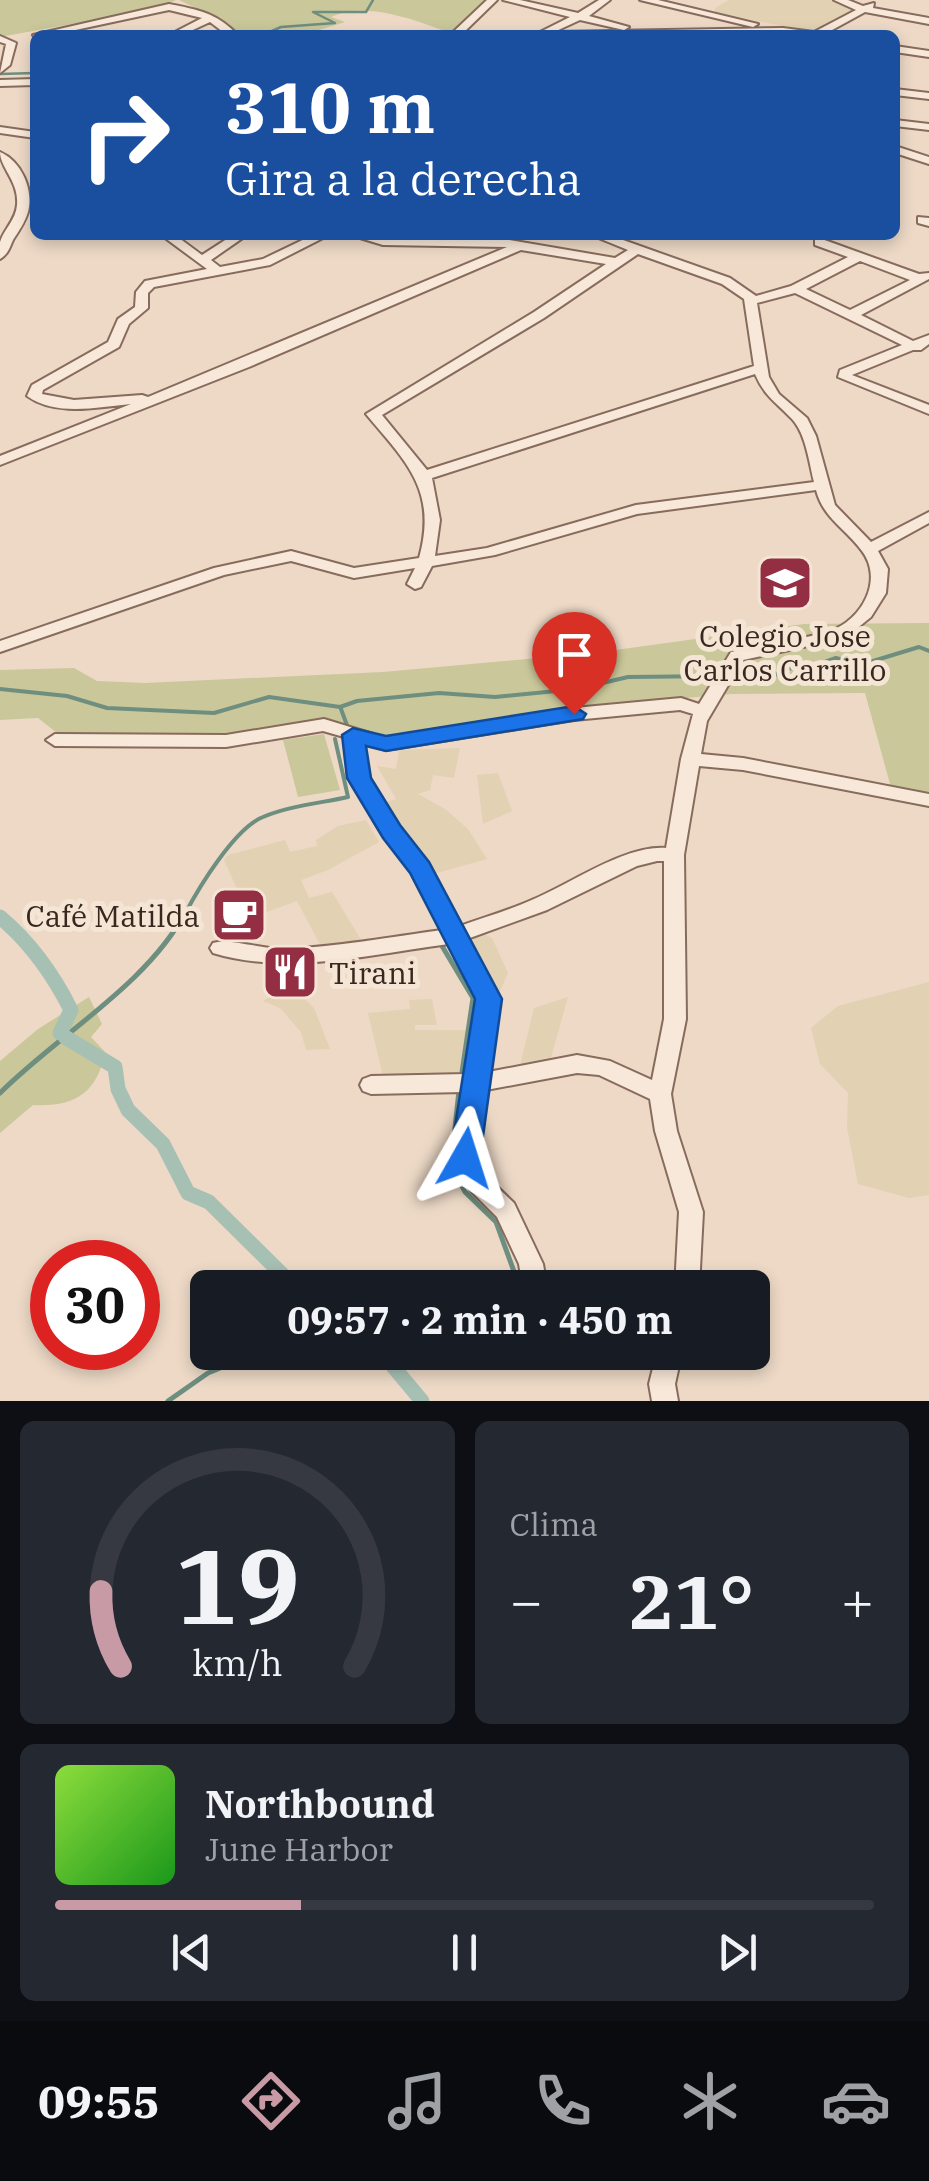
<!DOCTYPE html>
<html lang="es">
<head>
<meta charset="utf-8">
<style>
  body { margin:0; font-family:"IBM Plex Serif",serif; background:#242831; color:#f1f3f6; height:100vh; display:flex; flex-direction:column; font-size:38px; white-space:nowrap }
  * { box-sizing:border-box; margin:0 }
  p { font-size:32px; color:#9ea1a6 }
  .icon { flex:none; width:55px; height:55px; fill:none; stroke:currentColor; stroke-width:2; stroke-linecap:round; stroke-linejoin:round }
  .map { position:relative; height:1401px; overflow:hidden }
  .panel { display:flex; flex-direction:column; gap:20px; padding:20px; background:#0d0f14; flex:1 }
  .panel>* { flex:none }
  .guide { position:absolute; left:30px; top:30px; width:870px; height:210px; border-radius:15px; box-shadow:0 5px 15px #0003; background:#1a4fa0; color:#fff; overflow:hidden }
  .speed { position:absolute; left:30px; top:1240px; display:flex; gap:20px; font-size:50px; font-weight:700; text-align:center }
  .speed>* { display:grid; place-content:center; width:130px; height:130px; border-radius:50%; background:#171b24; box-shadow:0 5px 15px #0003; line-height:1 }
  .speed .limit { border:15px solid #d22; background:#fff; color:#111 }
  .pin { position:absolute; display:grid; place-items:center; width:85px; height:85px; color:#fff; margin:-102px -42px; border-radius:50% 50% 50% 0; rotate:-45deg; box-shadow:0 0 10px #0007 }
  .pin .icon { rotate:45deg }
  .me { position:absolute; width:110px; margin:-55px; rotate:6deg; stroke-linejoin:round; filter:drop-shadow(0 0 8px #0008) }
  .turn { display:flex; align-items:center; gap:35px; height:210px; padding:0 30px; font-size:45px }
  .turn .icon { width:130px; height:130px; stroke-width:2.5 }
  .turn b { display:block; font-size:70px; line-height:85px }
  .big { font-size:75px; font-weight:700; line-height:1.1 }
  .panel .card { flex:1; display:flex; flex-direction:column; justify-content:center; gap:15px; min-width:0; padding:0 35px; border-radius:15px; background:#242831 }
  .panel .dial { align-items:center; gap:0 }
  .dial svg { height:260px; overflow:visible; fill:none; stroke:#363941; stroke-width:7; stroke-linecap:round; text-anchor:middle }
  .dial text { fill:#f1f3f6; stroke:none }
  .song { display:flex; align-items:center; gap:30px }
  .cover { width:120px; height:120px; border-radius:15px; background:linear-gradient(135deg,hsl(90 70% 55%),hsl(120 70% 35%)) }
  .played { height:10px; border-radius:5px; background:linear-gradient(90deg,#c79aa5 30%,#363941 30%) }
  .keys { display:flex; justify-content:space-around; direction:ltr }
  .heat { display:flex; justify-content:space-between; align-items:center; font-size:55px; direction:ltr }
  .panel .tiles { flex:1; display:grid; gap:20px; grid-template-columns:1fr 1fr }
  .card:last-child { grid-column:span 2 }
  .trip { position:absolute; left:190px; top:1270px; width:580px; height:100px; border-radius:15px; background:#171b24; box-shadow:0 5px 15px #0003; font-weight:700; line-height:100px; text-align:center }
  .tabs { display:flex; height:160px; justify-content:space-around; align-items:center; background:#090b0e; color:#9ea1a6 }
  .tabs .icon { width:70px; height:70px }
  .tabs .current { color:#c79aa5 }
  .tabs b { font-size:45px; color:#f1f3f6 }
  .map>svg:first-child { display:block }
</style>
</head>
<body>
<div class="map">
<svg width="929" height="1401" viewBox="0 0 929 1401">
  <rect width="100%" height="100%" fill="#edd9c6"/>
  <!-- farmland -->
  <path fill="#e2d1b3" d="M729,0H834L859,7L811,32L715,12V8Z
    M460,748L454,778L433,775L430,790L418,794L445,809L468,829L487,859L430,875L372,807L396,799L377,766L396,769L399,750Z
    M498,773L512,811L483,824L477,775Z
    M366,820L379,842L328,870L301,880L309,898L332,892L363,943L322,948L297,901L250,918L224,860L228,855L285,840L290,852L317,846L316,840L338,826Z
    M483,933L492,938L508,973L500,991L491,994L467,948L469,941Z
    M929,982V1195L909,1198L858,1184L847,1127L848,1093L820,1064L811,1028L838,1006Z
    M290,984L314,1008L330,1049L306,1050L301,1032L280,1008L263,1001Z
    M568,997L550,1061L519,1070L534,1008Z
    M432,999L437,1025H415V1030H468L461,1079L384,1080L368,1013L410,1009L409,1000Z"/>
  <!-- green -->
  <path fill="#cac79a" d="M0,0H176L170,3L176,5L0,37Z
    M179,0H487L453,34C418,21 367,0 331,17L345,22L303,35H235L220,20Z
    M929,623V798L892,791L865,693L731,694L538,711L389,740L329,721L229,737L57,733L38,718L0,720V670L74,668L97,681L145,683L383,672L594,653L804,624Z
    M324,734L340,790L298,797L283,740Z
    M89,997L102,1024L91,1037L105,1052C97,1094 74,1107 33,1105L0,1133V1061L38,1029Z"/>
  <g fill="none" stroke-linecap="round" stroke-linejoin="round">
    <!-- stream-far2 -->
    <path stroke="#6e8e80" stroke-width="2.5" d="M263,35L281,27L335,23L313,12H366L373,0
      M0,74L35,73"/>
    <!-- stream-far1 -->
    <path stroke="#6e8e80" stroke-width="4" d="M731,676L768,680L787,668L805,669L836,658L860,665L919,647L929,651
      M0,689L67,696L107,708L214,713L269,697L340,707L357,701L439,693L495,697L577,689L628,677L721,676
      M341,709L348,728
      M185,914C199,887 235,828 263,817C289,806 321,803 348,797L335,739"/>
    <!-- stream -->
    <path stroke="#6e8e80" stroke-width="5" d="M442,946L473,998L461,1079
      M459,1091L451,1164L465,1192L496,1222L520,1288
      M0,1093C58,1035 148,984 186,911
      M168,1401L208,1373L259,1352"/>
    <!-- canal -->
    <path stroke="#a7c0b4" stroke-width="15" d="M0,917C31,943 53,974 71,1010L60,1033
      M65,1037L115,1067L118,1089L128,1110L163,1144L188,1193L209,1202L296,1288
      M381,1352L422,1401"/>
    <!-- minor casing -->
    <g stroke="#876b5c" stroke-width="4">
      <path id="minor" d="M487,0H497L461,35H450Z
        M503,0H520L578,13L599,0H610L589,16L629,27L624,30L580,20L554,32L783,28L814,32L856,10L834,0H848L863,6L874,3L873,8L929,18V24L865,12L823,35H534L570,17Z
        M640,0H658L758,24L753,27Z
        M169,4C199,10 215,12 238,35H227L210,22L182,35H169L202,18L169,10L52,35H35V37L33,35Z
        M0,36L16,43L10,65L0,73L6,44L0,42Z
        M895,46L929,51V57L895,52Z
        M35,79V85L0,86V80Z
        M895,89L929,93V99L895,95Z
        M895,120L929,124V130L895,126Z
        M0,127L35,132V138L0,133Z
        M895,146L929,157V164L895,153Z
        M0,152C21,161 34,189 28,212C25,222 19,231 13,240C9,249 8,254 0,259C0,258 0,243 0,242C4,229 16,220 17,205C19,181 0,168 0,152Z
        M918,217L929,218V226L918,223Z
        M161,235H175L202,255L233,235H247L211,260L220,267L263,259L313,235H329L270,265L154,287L148,293V308L129,324L119,347L43,390L42,394L74,400L142,395L148,397L507,247L383,245L350,235L503,239L615,258L628,250L591,235H609L730,278L756,296L791,286L848,257L815,245V239L819,238L919,274L929,273V279L861,315L913,341L929,335V344L921,350H913L852,375L929,405V414L838,377L840,370L902,345L795,293L757,303L769,377L779,394L807,418L816,436L835,505L871,542L929,512V523L878,551L888,569L886,593L871,617L845,638L743,660L707,721L701,754L743,758L929,794V806L743,770L699,766L684,855L686,1019L671,1094L677,1131L703,1212L699,1288H675L679,1212L655,1131L650,1099L599,1075L577,1073L486,1090L476,1158L486,1176L514,1203L543,1264L547,1288H523L519,1264L497,1217L470,1190L454,1158L464,1092L371,1094L363,1091L360,1085L363,1079L371,1076L466,1074L478,999L449,944C372,954 289,976 213,953L210,948L213,943C229,938 262,949 283,949C336,947 390,937 442,930L412,873L384,837L350,778L344,737L323,731L226,747L55,746L46,740L55,734L226,735L324,719L386,738L574,708L681,698L699,704L731,652C763,644 798,641 830,631C862,620 884,580 862,551C846,529 823,518 816,490L637,514L495,555L432,566L421,587L415,589L407,584L415,568L354,578L291,561L224,575L0,652V641L214,568L291,551L354,568L419,558C438,490 406,462 366,414L534,312L606,264L521,250L249,367L0,465V456L131,404C98,407 56,417 27,396L32,385L108,342L118,319L135,307L136,292L145,281L207,269ZM638,254L722,284L744,299L754,366L427,470L382,415L544,318ZM860,261L910,280L850,310L806,289ZM755,374C765,397 776,402 792,419C806,434 809,462 814,482L636,505L487,548L435,556L440,520L432,478ZM680,710L693,714L681,759L666,848C625,845 572,883 534,899C510,910 485,917 460,926L427,864L398,827L368,778L363,743L386,750L574,720ZM657,861H664V1019L652,1080L610,1061L577,1055L488,1072L498,999L467,939L547,910L637,866Z
        M657,1352H682L675,1384L678,1401H652L649,1384Z"/>
    </g>
    <!-- minor -->
    <use href="#minor" fill="#f8e8d9" fill-rule="evenodd"/>
  </g>
  <!-- route -->
  <path fill="#1a73e8" stroke="#114b97" stroke-width="2.5" d="M574,706L586,714L583,719L386,751L366,746L371,778L400,825L429,862L502,999L480,1158L475,1167L465,1170L455,1167L450,1158L475,999L410,873L383,838L347,778L342,735L353,728L386,736Z"/>
  <!-- icons -->
  <defs>
    <g id="school-square" transform="scale(2.875)"><rect x="-9" y="-9" width="18" height="18" rx="4" fill="#942e43" stroke="#f4e5d5"/><path d="M0-5L7-2L0 1L-7-2ZM-4 1L0 2.5L4 1V4Q0 6-4 4Z" fill="#fff"/></g>
    <g id="cafe-square" transform="scale(2.875)"><rect x="-9" y="-9" width="18" height="18" rx="4" fill="#942e43" stroke="#f4e5d5"/><path d="M-5.5-4.5H6V0H3Q3 3.5 0 3.5H-2.5Q-5.5 3.5-5.5 0ZM3-3.2v2h1.7v-2ZM-6 4.5H4V6H-6Z" fill="#fff"/></g>
    <g id="restaurant-square" transform="scale(2.875)"><rect x="-9" y="-9" width="18" height="18" rx="4" fill="#942e43" stroke="#f4e5d5"/><path d="M-5-6h1v4h1v-4h1v4h1v-4h1v5L-1.5 .5V6h-2V.5L-5-1ZM5-6V6H3V1.5H1.5Q1.5-4 5-6Z" fill="#fff"/></g>
  </defs>
  <g fill-rule="evenodd">
    <use href="#school-square" x="785" y="583"/>
    <use href="#cafe-square" x="239" y="915"/>
    <use href="#restaurant-square" x="290" y="972"/>
  </g>
  <g text-anchor="middle" dominant-baseline="central" stroke-width="10" stroke-linejoin="round" paint-order="stroke">
    <!-- poi labels -->
    <g font-size="30" fill="#38271f" stroke="#f4e5d5">
      <text x="785" y="635">Colegio Jose<tspan x="785" dy="34">Carlos Carrillo</tspan></text>
      <text x="200" y="915" text-anchor="end">Café Matilda</text>
      <text x="329" y="972" text-anchor="start">Tirani</text>
    </g>
  </g>
</svg>
<div class="speed"><div class="limit">30</div></div>
<div class="pin" style="left:574px;top:714px;background:#d93025"><svg class="icon" aria-label="arrive" viewBox="0 0 24 24"><path d="M6 21V4h12l-3 4 3 4H6"/></svg></div>
<svg class="me" style="left:465px;top:1158px" viewBox="-20 -20 40 40"><path d="M0-17L14 15 0 8-14 15z" fill="#1a73e8" stroke="#fff" stroke-width="4"/></svg>
<div class="trip">09:57 · 2 min · 450 m</div>
<div class="guide">
<div class="turn"><svg class="icon" aria-label="right" viewBox="0 0 24 24"><path d="M7 20v-9h11M14 6l5 5-5 5"/></svg><div><b>310 m</b>Gira a la derecha</div></div>
</div>
</div>
<section class="panel">
<div class="tiles">
<div class="card dial"><svg viewBox="0 0 100 80">
<path d="M14 69A42 42 0 1 1 86 69"/>
<path d="M14 69A42 42 0 0 1 8 46" stroke="#c79aa5"/>
<text x="50" y="56" font-size="32" font-weight="700">19</text>
<text x="50" y="72" font-size="11">km/h</text>
</svg></div>
<div class="card"><p>Clima</p>
<div class="heat"><a>−</a><b class="big">21°</b><a>+</a></div>
</div>
<div class="card">
<div class="song"><i class="cover"></i><div><b>Northbound</b><p>June Harbor</p></div></div>
<div class="played"></div>
<div class="keys"><svg class="icon" aria-label="previous" viewBox="0 0 24 24"><path d="M18 5L8 12l10 7zM5 5v14"/></svg><svg class="icon" aria-label="pause" viewBox="0 0 24 24"><path d="M8 5v14M16 5v14"/></svg><svg class="icon" aria-label="next" viewBox="0 0 24 24"><path d="M6 5l10 7-10 7zM19 5v14"/></svg></div>
</div>
</div>
</section>
<nav class="tabs">
<b>09:55</b>
<svg class="icon current" aria-label="directions" viewBox="0 0 24 24"><path d="M12 3l9 9-9 9-9-9zM9 14v-3h6M13 9l2 2-2 2"/></svg>
<svg class="icon" aria-label="music" viewBox="0 0 24 24"><path d="M9 18V5l10-2v13"/><circle cx="6" cy="18" r="3"/><circle cx="16" cy="16" r="3"/></svg>
<svg class="icon" aria-label="phone" viewBox="0 0 24 24"><path d="M5 4h4l2 5-3 2q2 4 5 5l2-3 5 2v4C11 20 4 13 5 4z"/></svg>
<svg class="icon" aria-label="climate" viewBox="0 0 24 24"><path d="M12 3v18M4 7l16 10M4 17L20 7"/></svg>
<svg class="icon" aria-label="car" viewBox="0 0 24 24"><path d="M5 17H2v-5l4-1 3-4h7l3 4 3 1v5h-3M9 17h6M6 11h13"/><circle cx="7" cy="17" r="2"/><circle cx="17" cy="17" r="2"/></svg>
</nav>
</body>
</html>
